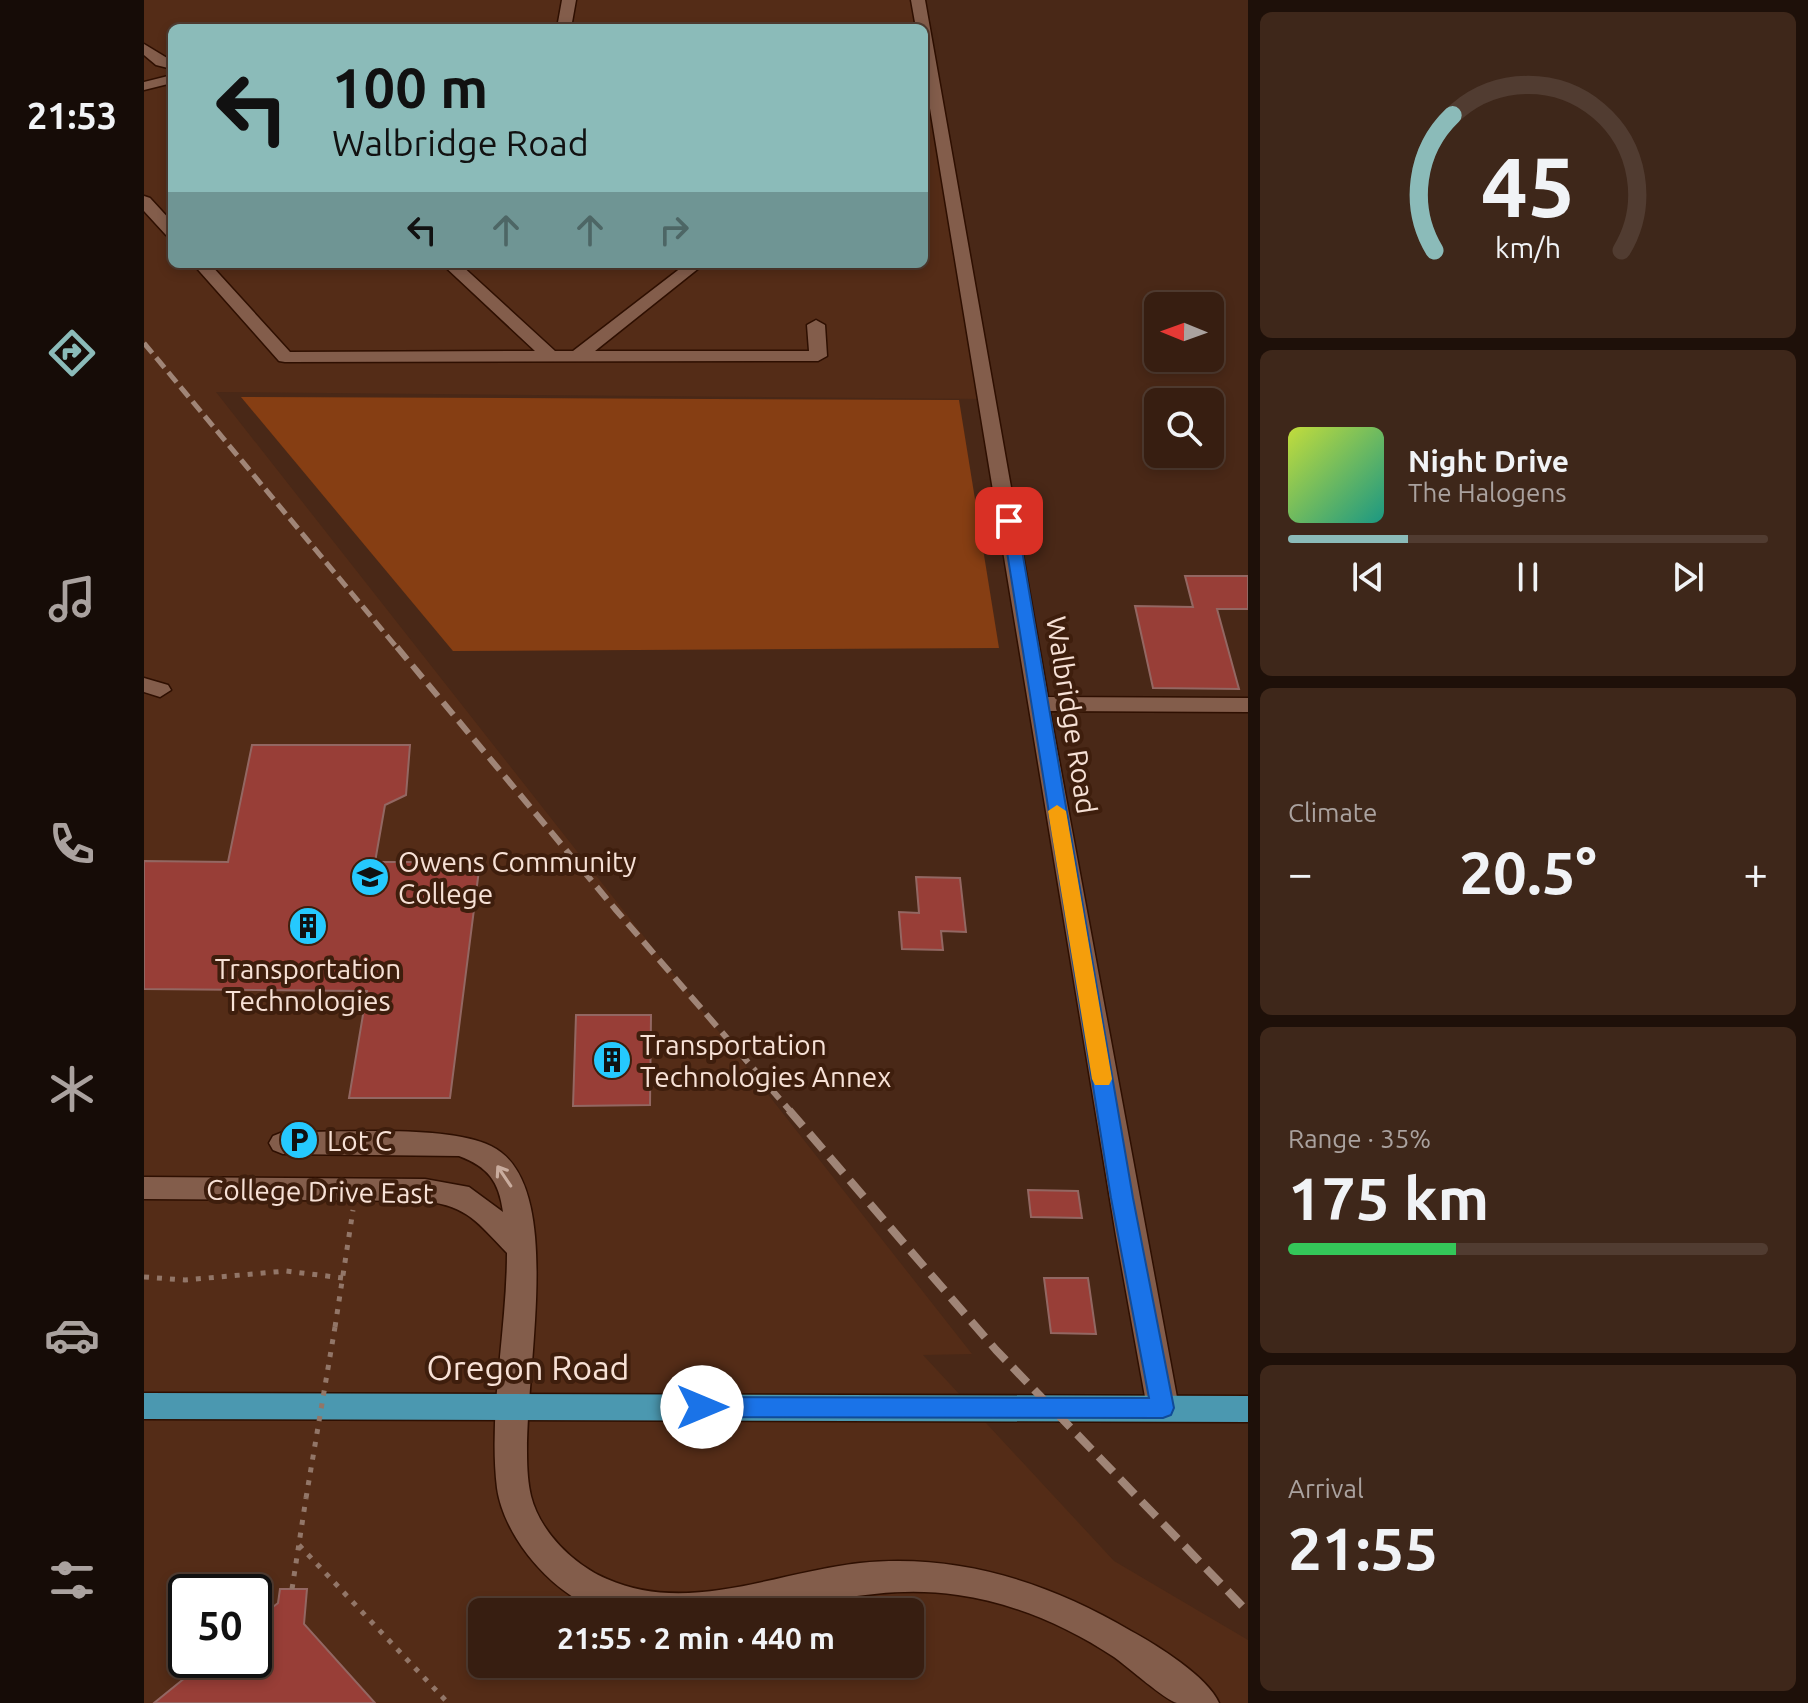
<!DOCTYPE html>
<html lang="en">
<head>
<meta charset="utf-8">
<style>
  body { margin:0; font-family:Ubuntu,sans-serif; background:#3e271a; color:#f1f3f6; height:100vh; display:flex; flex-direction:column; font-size:30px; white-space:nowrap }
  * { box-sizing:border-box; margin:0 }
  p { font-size:26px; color:#aaa29f }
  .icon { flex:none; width:44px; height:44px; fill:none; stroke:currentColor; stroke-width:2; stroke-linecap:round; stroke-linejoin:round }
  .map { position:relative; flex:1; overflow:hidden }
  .side { display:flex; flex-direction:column; gap:12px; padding:12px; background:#1e1009; width:560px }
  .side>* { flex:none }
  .banner { position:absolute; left:24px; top:24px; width:760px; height:244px; border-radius:12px; box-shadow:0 4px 12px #0003,0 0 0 2px #513c31; background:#8bbbb9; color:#111; overflow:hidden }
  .needle { width:52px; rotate:271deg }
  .buttons { position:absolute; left:1000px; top:292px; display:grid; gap:16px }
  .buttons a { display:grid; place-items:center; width:80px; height:80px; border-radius:12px; background:#371e11; box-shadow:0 4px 12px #0003,0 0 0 2px #513c31; font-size:40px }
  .speed { position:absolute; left:24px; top:1574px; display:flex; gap:16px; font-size:40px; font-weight:700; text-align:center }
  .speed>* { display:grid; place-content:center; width:104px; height:104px; border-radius:50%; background:#371e11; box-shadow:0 4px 12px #0003,0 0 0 2px #513c31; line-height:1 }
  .speed .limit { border:4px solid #111; border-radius:12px; background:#fff; color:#111 }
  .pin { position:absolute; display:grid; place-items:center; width:68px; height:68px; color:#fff; margin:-34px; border-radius:16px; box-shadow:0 4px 12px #0006 }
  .me { position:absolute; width:88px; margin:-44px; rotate:90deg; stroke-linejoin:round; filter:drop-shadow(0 0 6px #0008) }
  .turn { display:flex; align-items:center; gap:28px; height:168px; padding:0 32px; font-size:36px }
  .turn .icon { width:104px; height:104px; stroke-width:2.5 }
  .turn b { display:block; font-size:56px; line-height:68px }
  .lanes { display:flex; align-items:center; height:76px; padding:0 32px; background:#0003; justify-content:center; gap:40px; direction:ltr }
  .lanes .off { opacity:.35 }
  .big { font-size:60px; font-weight:700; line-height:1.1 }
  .side .tile { flex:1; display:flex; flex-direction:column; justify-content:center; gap:12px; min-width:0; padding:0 28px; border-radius:12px; background:#3e271a }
  .side .dial { align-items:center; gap:0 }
  .dial svg { height:208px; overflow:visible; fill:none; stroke:#513c31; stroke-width:7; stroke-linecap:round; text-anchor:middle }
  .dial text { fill:#f1f3f6; stroke:none }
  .song { display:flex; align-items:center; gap:24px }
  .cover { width:96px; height:96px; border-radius:12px; background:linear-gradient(135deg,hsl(70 70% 55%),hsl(170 70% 35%)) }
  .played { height:8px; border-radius:4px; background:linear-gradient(90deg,#8bbbb9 25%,#513c31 25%) }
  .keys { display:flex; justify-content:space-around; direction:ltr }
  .heat { display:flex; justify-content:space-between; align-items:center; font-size:44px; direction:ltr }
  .charge { height:12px; border-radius:6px; background:linear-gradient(90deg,#34c759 35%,#513c31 0) }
  .trip { position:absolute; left:324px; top:1598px; width:456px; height:80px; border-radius:12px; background:#371e11; box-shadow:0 4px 12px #0003,0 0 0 2px #513c31; font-weight:700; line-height:80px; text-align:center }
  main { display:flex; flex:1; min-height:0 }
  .dock { display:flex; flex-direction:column; width:144px; justify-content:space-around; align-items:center; background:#160c07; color:#aaa29f }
  .dock .icon { width:56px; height:56px }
  .dock .on { color:#8bbbb9 }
  .dock b { font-size:36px; color:#f1f3f6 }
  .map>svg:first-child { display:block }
</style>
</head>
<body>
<main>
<nav class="dock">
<b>21:53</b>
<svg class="icon on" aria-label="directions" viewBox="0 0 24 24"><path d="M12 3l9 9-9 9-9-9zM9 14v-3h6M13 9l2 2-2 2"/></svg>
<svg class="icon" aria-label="music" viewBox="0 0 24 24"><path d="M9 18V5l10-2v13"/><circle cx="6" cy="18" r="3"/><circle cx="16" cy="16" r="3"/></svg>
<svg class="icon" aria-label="phone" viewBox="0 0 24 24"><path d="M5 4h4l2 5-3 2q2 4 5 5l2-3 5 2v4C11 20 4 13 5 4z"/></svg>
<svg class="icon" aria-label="climate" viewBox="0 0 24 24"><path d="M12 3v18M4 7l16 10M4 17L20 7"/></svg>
<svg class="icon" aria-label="car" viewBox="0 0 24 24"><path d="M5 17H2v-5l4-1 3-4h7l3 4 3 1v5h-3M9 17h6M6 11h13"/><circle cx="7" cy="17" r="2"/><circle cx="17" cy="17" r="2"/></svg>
<svg class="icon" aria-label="filters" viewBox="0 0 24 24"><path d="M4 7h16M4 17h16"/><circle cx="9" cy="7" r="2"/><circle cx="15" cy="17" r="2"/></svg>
</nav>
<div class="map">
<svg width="1104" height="1703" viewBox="0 0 1104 1703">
  <rect width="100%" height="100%" fill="#492817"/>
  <!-- built -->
  <path fill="#542c17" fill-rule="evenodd" d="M0,0H774L779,28H28V264H780V32L845,399L72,392L828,1354L779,1355L970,1561L1104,1640V1703H0ZM42,1592H110V1660H42ZM338,1612H766V1664H338Z"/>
  <!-- green -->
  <path fill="#863e13" d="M97,397L815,400L855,648L309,651Z"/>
  <!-- building -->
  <path fill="#983e37" stroke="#936762" stroke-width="2" d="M1041,576H1104V609H1073L1095,689L1009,688L991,606L1049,607Z
    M108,745H266L262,795L241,805L231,862H336L306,1098H205L223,991L0,989V861L84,862Z
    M772,877L816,878L822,932L797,931L799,950L758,949L755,912L775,913Z
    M432,1015H507L506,1105L429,1106Z
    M884,1190L934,1191L938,1218L887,1217Z
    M900,1278H944L952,1334L907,1333Z
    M136,1589H163L160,1624L231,1703H10L63,1660H110V1622L134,1603Z"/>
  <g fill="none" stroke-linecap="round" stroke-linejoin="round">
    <!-- minor casing -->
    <g stroke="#2e0f01" stroke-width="3">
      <path id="minor" d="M418,0H432L427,28H413Z
        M767,0H781L904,697L1104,698V712L906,711L1035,1408L1030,1417L1019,1421L1008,1417L1003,1408L972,1236L780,72V28H772Z
        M0,44L28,61V69L12,65L0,55Z
        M28,75V83L0,90V82Z
        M0,196L6,198L28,222V237L22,235L0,211Z
        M49,264H66L146,352L391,351L298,264H316L411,351H429L542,264H560L451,351H665L663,325L672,320L681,325L683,356L674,361L141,362L135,361Z
        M0,678L24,685L27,690L16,697L0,692Z
        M139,1132C192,1133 303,1124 347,1146C433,1188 367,1415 387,1496C396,1532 430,1565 463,1579C544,1615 633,1572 716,1563C814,1553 904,1582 987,1631C1013,1645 1064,1677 1075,1703C1062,1703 1046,1703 1033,1703C1022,1701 983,1666 970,1657C923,1626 870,1603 814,1595C745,1585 689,1601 623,1611C590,1617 553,1612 520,1612C503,1612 482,1615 465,1612C414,1602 360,1539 353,1488C344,1414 363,1329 363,1253C333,1222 325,1207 281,1201L0,1199V1177L281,1179L325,1187L359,1212C355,1181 344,1167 315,1156L139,1154L129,1150L125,1143L129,1136Z"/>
    </g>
    <!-- major casing -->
    <g stroke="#2e0f01" stroke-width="3">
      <path id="major" d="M0,1393L1104,1396V1422L0,1419Z"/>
    </g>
    <!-- path -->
    <path stroke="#927668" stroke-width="5" stroke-dasharray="5 8" stroke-linecap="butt" d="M0,1277L41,1280L142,1271L199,1278
      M191,1327L209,1210
      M155,1545L304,1703
      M148,1589L162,1498"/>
    <!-- minor -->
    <use href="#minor" fill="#835d4b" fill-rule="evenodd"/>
    <!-- major -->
    <use href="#major" fill="#4b98b0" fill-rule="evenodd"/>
    <!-- rail-far2 -->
    <path stroke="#a08577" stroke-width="5" stroke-dasharray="13 6" stroke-linecap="butt" d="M0,343L254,649"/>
    <!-- rail-far1 -->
    <path stroke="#a08577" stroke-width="6" stroke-dasharray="16 8" stroke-linecap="butt" d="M253,647L472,910L647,1112"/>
    <!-- rail -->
    <path stroke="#a08577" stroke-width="8" stroke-dasharray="21 10" stroke-linecap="butt" d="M645,1110L852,1350L1104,1612"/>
    <!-- path-bridge -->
    <path stroke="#927668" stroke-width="5" stroke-dasharray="5 8" stroke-linecap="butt" d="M162,1498L191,1327"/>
  </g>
  <!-- one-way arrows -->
  <defs><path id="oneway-shaft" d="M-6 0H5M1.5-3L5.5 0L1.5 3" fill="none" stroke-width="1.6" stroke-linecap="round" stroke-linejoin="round" transform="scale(2)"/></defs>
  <use stroke="#c9ac9e" href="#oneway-shaft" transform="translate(360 1176) rotate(-124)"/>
  <!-- route -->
  <path fill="#1a73e8" stroke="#114b97" stroke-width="2" d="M865,516L873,521L989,1198L1030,1408L1027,1415L1019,1418L558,1417L550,1414L547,1407L550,1400L558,1397L1005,1398L967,1198L858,521Z"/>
  <!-- slow -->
  <path fill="#f59e0b" d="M913,805L922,811L968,1079L965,1085H951L948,1079L904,811Z"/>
  <!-- icons -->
  <defs>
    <g id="university-disc" transform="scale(2)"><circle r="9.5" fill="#25c9fe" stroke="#3e1e0d"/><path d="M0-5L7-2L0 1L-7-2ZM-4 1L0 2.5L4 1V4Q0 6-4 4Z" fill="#111"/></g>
    <g id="building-disc" transform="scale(2)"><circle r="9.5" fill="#25c9fe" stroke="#3e1e0d"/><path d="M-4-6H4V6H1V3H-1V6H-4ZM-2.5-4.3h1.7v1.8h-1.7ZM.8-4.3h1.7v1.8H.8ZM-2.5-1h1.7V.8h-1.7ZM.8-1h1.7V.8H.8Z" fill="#111"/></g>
    <g id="parking-disc" transform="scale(2)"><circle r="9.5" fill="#25c9fe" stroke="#3e1e0d"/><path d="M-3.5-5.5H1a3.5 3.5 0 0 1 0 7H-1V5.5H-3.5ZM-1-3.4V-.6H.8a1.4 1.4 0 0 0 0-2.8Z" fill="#111"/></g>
  </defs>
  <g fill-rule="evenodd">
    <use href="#university-disc" x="226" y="877"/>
    <use href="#building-disc" x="164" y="926"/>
    <use href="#building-disc" x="468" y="1060"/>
    <use href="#parking-disc" x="155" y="1140"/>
  </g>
  <g text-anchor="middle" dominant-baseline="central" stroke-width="8" stroke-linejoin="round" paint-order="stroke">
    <!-- street labels -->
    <g font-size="28" fill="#f7e1d6" stroke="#3e1e0d">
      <text transform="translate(928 715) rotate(81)">Walbridge Road</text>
      <text transform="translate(176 1191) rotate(1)">College Drive East</text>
    </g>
    <!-- poi labels -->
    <g font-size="28" fill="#f7e1d6" stroke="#3e1e0d" text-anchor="start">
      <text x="254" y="861">Owens Community<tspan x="254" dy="32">College</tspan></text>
      <text x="164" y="968" text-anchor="middle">Transportation<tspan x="164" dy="32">Technologies</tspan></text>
      <text x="496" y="1044">Transportation<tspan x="496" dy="32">Technologies Annex</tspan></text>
      <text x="183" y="1140">Lot C</text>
    </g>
    <!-- near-street labels -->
    <g font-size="34" fill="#f7e1d6" stroke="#3e1e0d">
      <text x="384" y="1367">Oregon Road</text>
    </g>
  </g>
</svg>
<div class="buttons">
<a><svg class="needle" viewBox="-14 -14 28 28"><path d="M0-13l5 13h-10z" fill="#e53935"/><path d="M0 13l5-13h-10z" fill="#aaa29f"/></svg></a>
<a><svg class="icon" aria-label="search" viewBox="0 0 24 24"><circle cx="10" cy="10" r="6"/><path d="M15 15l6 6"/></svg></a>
</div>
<div class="speed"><div class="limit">50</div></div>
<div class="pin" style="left:865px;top:521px;background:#d93025"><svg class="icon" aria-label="arrive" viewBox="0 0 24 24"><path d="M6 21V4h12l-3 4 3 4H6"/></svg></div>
<svg class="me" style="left:558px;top:1407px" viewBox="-20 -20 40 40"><circle r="19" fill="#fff"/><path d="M0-13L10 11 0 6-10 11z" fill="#1a73e8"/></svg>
<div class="trip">21:55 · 2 min · 440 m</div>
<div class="banner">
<div class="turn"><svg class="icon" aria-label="left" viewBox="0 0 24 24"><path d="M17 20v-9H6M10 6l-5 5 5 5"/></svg><div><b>100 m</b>Walbridge Road</div></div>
<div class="lanes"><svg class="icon" aria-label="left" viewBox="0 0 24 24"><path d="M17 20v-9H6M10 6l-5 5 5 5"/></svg><svg class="icon off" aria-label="ahead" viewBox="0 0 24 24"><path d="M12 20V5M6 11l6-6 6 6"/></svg><svg class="icon off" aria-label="ahead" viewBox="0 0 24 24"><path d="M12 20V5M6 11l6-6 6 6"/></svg><svg class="icon off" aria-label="right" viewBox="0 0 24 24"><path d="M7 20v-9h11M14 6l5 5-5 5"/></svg></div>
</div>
</div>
<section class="side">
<div class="tile dial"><svg viewBox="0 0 100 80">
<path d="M14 69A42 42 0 1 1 86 69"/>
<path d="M14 69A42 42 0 0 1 21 17" stroke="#8bbbb9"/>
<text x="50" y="56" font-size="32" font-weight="700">45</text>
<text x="50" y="72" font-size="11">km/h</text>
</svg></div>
<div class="tile">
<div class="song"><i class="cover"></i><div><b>Night Drive</b><p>The Halogens</p></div></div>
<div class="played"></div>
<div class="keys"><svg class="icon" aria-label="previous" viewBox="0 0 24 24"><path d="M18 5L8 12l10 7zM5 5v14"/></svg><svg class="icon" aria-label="pause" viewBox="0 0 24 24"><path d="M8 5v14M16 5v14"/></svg><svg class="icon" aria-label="next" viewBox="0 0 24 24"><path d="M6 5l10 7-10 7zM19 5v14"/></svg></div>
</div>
<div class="tile"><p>Climate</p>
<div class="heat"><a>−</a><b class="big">20.5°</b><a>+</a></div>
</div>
<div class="tile"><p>Range · 35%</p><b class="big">175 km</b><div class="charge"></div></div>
<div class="tile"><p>Arrival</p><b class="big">21:55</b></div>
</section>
</main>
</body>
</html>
